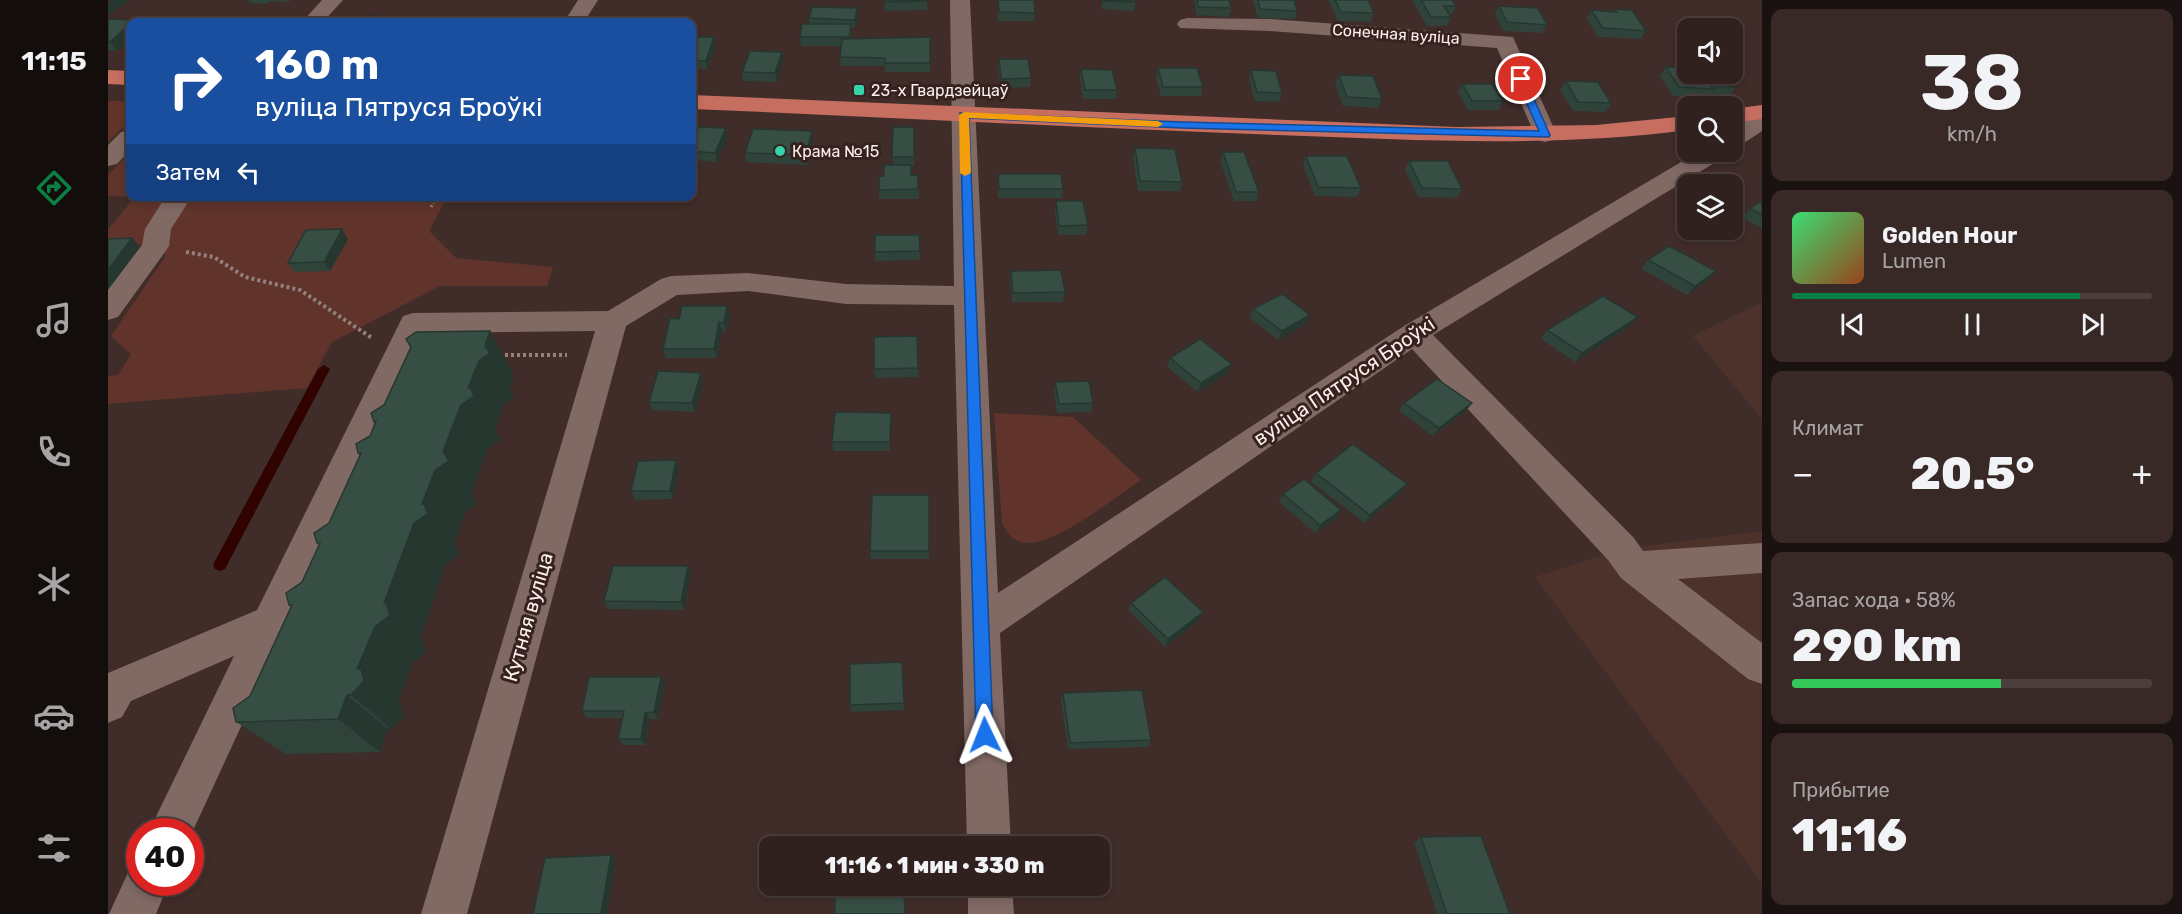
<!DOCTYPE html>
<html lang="ru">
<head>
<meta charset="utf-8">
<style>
  body { margin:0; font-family:Rubik,sans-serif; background:#382927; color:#f1f3f6; height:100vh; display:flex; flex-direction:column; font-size:22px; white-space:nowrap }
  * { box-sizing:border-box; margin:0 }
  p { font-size:20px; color:#a8a3a4 }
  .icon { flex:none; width:33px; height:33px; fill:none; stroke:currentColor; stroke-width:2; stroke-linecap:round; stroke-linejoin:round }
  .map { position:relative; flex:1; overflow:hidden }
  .side { display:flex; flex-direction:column; gap:9px; padding:9px; background:#1a1210; width:420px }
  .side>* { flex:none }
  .guide { position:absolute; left:18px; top:18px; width:570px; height:183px; border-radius:12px; box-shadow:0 3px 9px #0003,0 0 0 2px #4b3e3c; background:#1a4fa0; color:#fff; overflow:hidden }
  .controls { position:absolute; left:1569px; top:18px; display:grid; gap:12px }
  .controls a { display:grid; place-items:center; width:66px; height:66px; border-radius:12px; background:#30211e; box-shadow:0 3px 9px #0003,0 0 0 2px #4b3e3c; font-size:30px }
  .speed { position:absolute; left:18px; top:818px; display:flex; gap:12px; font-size:30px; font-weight:700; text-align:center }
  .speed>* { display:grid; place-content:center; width:78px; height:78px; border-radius:50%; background:#30211e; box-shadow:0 3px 9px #0003,0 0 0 2px #4b3e3c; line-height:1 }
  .speed .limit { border:9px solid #d22; background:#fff; color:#111 }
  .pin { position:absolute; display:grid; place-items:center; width:51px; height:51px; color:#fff; margin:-26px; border:3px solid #fff; border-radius:50%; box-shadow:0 2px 6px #0007 }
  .me { position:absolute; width:66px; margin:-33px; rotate:358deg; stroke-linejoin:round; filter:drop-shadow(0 0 4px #0008) }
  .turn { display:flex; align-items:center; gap:21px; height:126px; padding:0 30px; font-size:27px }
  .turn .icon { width:78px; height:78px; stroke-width:2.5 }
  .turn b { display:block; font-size:42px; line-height:51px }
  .then { display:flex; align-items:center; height:57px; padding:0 30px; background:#0003; gap:12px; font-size:22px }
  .big { font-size:45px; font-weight:800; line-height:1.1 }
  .side .tile { flex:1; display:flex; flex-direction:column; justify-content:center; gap:9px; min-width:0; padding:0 21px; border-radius:12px; background:#382927 }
  .side .dial { align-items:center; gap:0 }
  .dial b { font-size:78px; line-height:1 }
  .song { display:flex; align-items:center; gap:18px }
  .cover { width:72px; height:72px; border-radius:9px; background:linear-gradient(135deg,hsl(140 70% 55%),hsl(20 70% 35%)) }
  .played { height:6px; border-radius:3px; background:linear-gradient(90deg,#0b8043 80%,#4b3e3c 80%) }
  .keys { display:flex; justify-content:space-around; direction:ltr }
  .heat { display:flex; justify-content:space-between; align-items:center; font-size:33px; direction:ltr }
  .charge { height:9px; border-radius:4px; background:linear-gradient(90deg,#34c759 58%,#4b3e3c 0) }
  .trip { position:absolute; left:651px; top:836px; width:351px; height:60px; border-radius:12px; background:#30211e; box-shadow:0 3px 9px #0003,0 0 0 2px #4b3e3c; font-weight:800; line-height:60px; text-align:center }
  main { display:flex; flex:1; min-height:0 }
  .dock { display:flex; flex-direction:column; width:108px; justify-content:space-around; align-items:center; background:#130d0c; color:#a8a3a4 }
  .dock .icon { width:42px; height:42px }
  .dock .active { color:#0b8043 }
  .dock b { font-size:27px; color:#f1f3f6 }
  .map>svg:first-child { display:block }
</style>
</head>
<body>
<main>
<nav class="dock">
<b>11:15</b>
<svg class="icon active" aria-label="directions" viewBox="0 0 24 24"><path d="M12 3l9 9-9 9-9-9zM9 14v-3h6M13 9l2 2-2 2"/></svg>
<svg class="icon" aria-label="music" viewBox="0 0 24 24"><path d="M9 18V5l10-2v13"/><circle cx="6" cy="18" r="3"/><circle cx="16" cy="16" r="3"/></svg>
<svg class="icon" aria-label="phone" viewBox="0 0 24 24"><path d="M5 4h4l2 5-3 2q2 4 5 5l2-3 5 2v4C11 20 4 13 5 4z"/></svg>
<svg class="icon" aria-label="climate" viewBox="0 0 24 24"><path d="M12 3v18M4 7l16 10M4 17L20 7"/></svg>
<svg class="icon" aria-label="car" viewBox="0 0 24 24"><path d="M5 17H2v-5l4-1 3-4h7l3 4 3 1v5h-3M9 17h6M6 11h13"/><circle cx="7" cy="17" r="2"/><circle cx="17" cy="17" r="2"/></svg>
<svg class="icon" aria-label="filters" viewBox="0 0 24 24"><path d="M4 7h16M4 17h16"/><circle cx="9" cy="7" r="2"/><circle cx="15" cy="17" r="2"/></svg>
</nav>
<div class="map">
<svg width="1654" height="914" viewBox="0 0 1654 914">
  <rect width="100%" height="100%" fill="#402c28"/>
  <!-- built -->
  <path fill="#4d322c" d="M1654,302V419L1585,336Z
    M1654,531V883L1427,577L1513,549Z"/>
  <!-- green -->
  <path fill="#60342b" d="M0,101H22V121L0,142Z
    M22,152V196L339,197L321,231L348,258L445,267L439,286H332L224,342L199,388L0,404V376L10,375L23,354L3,336L57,257L56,244L0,246V229L27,197L0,196V175Z
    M886,413L965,417L1033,480C1009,496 941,551 913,542C903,539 899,532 894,523Z"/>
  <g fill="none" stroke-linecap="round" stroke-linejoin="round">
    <!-- stream -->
    <path fill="#300300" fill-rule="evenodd" d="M216,365L222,369L117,569L112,571L107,569L105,565L107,561L210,369Z"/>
    <!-- path-far1 -->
    <path stroke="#93817e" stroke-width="3" stroke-dasharray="2 2" stroke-linecap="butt" d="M323,207L329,196"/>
    <!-- path -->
    <path stroke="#93817e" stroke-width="4" stroke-dasharray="3 3" stroke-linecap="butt" d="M78,252L106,257L137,277L192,290L264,338
      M391,355H459"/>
    <!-- minor -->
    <path fill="#816964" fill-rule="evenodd" d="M214,0H235L215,22H194Z
      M470,0H490L476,22H456Z
      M842,0H862L890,593L1296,326L1590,152H1619L1616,157L1325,335L1526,538L1535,551L1654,543V573L1570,579L1654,643V684L1640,679L1513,578L1500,560L1304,349L892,633L903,846H859L846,305L738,304L640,291L569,295L518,326L359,914H313L487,331L315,333L82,837V831H41L126,656L23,701L14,717L0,723V673L149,610L295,316L305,313L500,311L553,279L563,276L640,273L738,284L846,286Z
      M1079,18L1161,19L1405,37L1449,135L1445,140L1437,142L1429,140L1389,48L1161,31L1072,28L1069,24L1072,20Z
      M1654,114V131L1633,145L1624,147V129L1646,116Z
      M22,130V150L9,164L0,166V145L13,132Z
      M58,196H84L63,229L61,246L57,252L10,317L0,320V289L34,245L37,229Z
      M32,863V882H61L48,914H1L23,866Z
      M860,885H904L906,914H860Z"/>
    <!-- major -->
    <path fill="#c66e5f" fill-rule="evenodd" d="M0,70L22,71V85L0,84Z
      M584,95L1348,127L1488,125L1580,116V130C1443,148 1307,140 1169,135C974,128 779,117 584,109Z
      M1654,105V119L1624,123V109Z"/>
  </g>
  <!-- wall -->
  <path fill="#2f433b" d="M140,0H183L180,2L162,1L160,4L142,3Z
    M776,0H819V10L777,11Z
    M890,0L927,13L926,21H890Z
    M994,0H1028L1026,11L994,9Z
    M1086,0H1121L1123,8L1121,17L1088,15Z
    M1145,0H1186L1189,11L1187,19L1150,18Z
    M1220,0H1260L1266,13L1263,22L1230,21Z
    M1304,0H1344L1348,6L1344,15L1342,14L1343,17L1339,26H1319Z
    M1391,6L1439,25L1434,33L1395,31L1387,14Z
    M749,8L750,17L747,28H743V39L822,37V72H777V66H733L732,57L733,46H693L692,37L702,24L701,18Z
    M1506,9L1538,31L1533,39L1490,37L1479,19L1483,10L1505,12Z
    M0,19L22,22V38L9,51L0,50Z
    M584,37H606L608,46L599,69H584Z
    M674,52L675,61L669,82L635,81L634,72Z
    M891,59L923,78L922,87L893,88L890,68Z
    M1558,67L1628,87L1621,96L1601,95L1598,98L1565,96L1552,76Z
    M1050,68L1095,87L1093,96H1053L1048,77Z
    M973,69L1009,90L1008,99H975L972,78Z
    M1143,70L1174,93L1171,102L1147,101L1141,79Z
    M1231,75L1274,99L1270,108L1235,106L1227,84Z
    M1458,81L1503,103L1498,112L1465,111L1452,90Z
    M1354,84L1395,101L1391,110H1360L1350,92Z
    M806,127V166H803V175H810L811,199H771V190L776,176L785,165L784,157Z
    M618,128L620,137L609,162L584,160V142Z
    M705,140L699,165L638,162L637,153Z
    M1027,148L1074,182L1072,191H1030L1025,157Z
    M1115,152L1151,192L1148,201H1126L1112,161Z
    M1198,156L1253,188L1249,197L1207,196L1195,165Z
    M1301,161L1354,189L1349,198L1310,197L1297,170Z
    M890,174L955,189L954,198H890Z
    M948,201L980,225L978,235H950L947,210Z
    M1654,201V228L1634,218L1642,208Z
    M811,235L812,260L767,261V252Z
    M240,239L222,271L186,272L180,263Z
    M1540,260L1608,271L1600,280L1579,295L1533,269Z
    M903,271L957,292L955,302H904L902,280Z
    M619,306L622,315L618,332L614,331L609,358H558L555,349L571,319Z
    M1145,309L1198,324L1170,340L1142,318Z
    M1522,326L1467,362L1433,339L1439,330Z
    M809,336L810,377L767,378L766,369Z
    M298,339L406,376L401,388L406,398L395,405L387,429L392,440L380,448L363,494L369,503L357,512L346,543L351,555L338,564L312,639L314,641L318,652L304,663L290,702L292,704L296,716L283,729H280L272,752L178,754L128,722L142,696L183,607L181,605L194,582L211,545L209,543L221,523L252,456L250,453L262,436L267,423L266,422L276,405L303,348Z
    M1062,358L1124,364L1120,373L1090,392L1059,367Z
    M595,382L587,412L544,410L541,402Z
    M947,382L985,403L983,412L949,413L946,390Z
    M1296,403L1358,411L1325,436L1291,411Z
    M783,413L782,451H725L724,442Z
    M571,469L565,499L527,500L523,491Z
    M1208,473L1294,492L1257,523L1203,482Z
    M1175,494L1228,519L1207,533L1171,502Z
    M821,495V559H763L762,551Z
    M580,566L583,574L576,610L500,609L496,601Z
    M1023,603L1091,620L1057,647L1020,610Z
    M794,662L796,710L743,712L742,705Z
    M557,684L550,719H542L537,745H515L510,739L514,718H479L474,711Z
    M955,693L1043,740L1040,747L960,749L953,700Z
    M1313,837L1402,914H1329L1306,842Z"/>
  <!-- shaded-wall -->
  <path fill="#263730" d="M4,0H21L0,16V3Z
    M749,8L750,17L747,28V20Z
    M283,17L285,22H278Z
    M22,24V38L9,51L2,42Z
    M606,37L608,46L599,69L598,61Z
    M674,52L675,61L669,82L667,73Z
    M618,128L620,137L609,162L607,153Z
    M704,131L705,140L699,165L698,155Z
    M234,229L240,239L222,271L216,262Z
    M24,238L32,247L0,290V270Z
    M1608,271L1600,280L1579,295L1587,286Z
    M619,306L622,315L618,332L616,323Z
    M1202,315L1198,324L1170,340L1174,331Z
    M1530,317L1522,326L1467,362L1474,353Z
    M611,322L614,331L609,358L606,349Z
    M382,331L406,376L401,388L406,398L395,405L387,429L392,440L380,448L363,494L369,503L357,512L346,543L351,555L338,564L312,639L314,641L318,652L304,663L290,702L292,704L296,716L283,729L243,695L249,669Z
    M1124,364L1120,373L1090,392L1093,383Z
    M593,373L595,382L587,412L584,403Z
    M1364,403L1358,411L1325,436L1331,428Z
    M783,413L784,422L782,451V442Z
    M568,460L571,469L565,499L562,491Z
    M1299,484L1294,492L1257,523L1262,515Z
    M1233,510L1228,519L1207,533L1212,525Z
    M580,566L583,574L576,610L573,602Z
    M1095,612L1091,620L1057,647L1060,639Z
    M553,677L557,684L550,719L546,712Z
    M239,695L280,729L272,752L230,719Z
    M537,713L542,719L537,745L533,739Z
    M503,855L508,860L499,914H493Z"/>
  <!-- building -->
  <path fill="#374e45" stroke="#263730" stroke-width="1.5" d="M776,0H819V1L776,2Z
    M890,0H926L927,13L891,12Z
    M995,0H1028V2L995,1Z
    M1089,0H1121L1123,8L1090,7Z
    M1150,0H1186L1189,11L1152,9Z
    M1227,0H1260L1266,13L1233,12Z
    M1313,0H1344L1348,6H1336L1343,17H1323Z
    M1391,6L1430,8L1439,25L1399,22Z
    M704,7L749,8L747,20L701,18Z
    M1506,9L1524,10L1538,31L1495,28L1483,10L1509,12Z
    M262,16L283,17L278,22H256Z
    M0,19L27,20L24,22H22V24L2,42H0Z
    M694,24H743L741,37H692Z
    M584,37H606L598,61L584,60Z
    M822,37V63H777V58L732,57L734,39Z
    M642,51L674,52L667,73L634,72Z
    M891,59H920L923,78L893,79Z
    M1558,67L1580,68V74H1617L1628,87L1602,85L1605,89L1571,87Z
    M1050,68H1089L1095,87H1055Z
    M973,69L1004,70L1009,90H977Z
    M1143,70L1168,71L1174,93L1149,92Z
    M1231,75L1265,76L1274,99L1239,97Z
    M1458,81L1490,82L1503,103L1470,102Z
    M1354,84H1384L1395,101H1364Z
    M591,127L618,128L607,153L584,151V142Z
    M785,127H806V157H784Z
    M645,129L704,131L698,155L637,153Z
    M1027,148L1067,149L1074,182L1032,181Z
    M1115,152H1136L1151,192H1128Z
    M1198,156H1239L1253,188L1210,187Z
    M1301,161H1340L1354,189L1314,188Z
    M776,165H803V175H810V189L771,190V176H776Z
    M890,174H953L955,189H891Z
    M948,201H975L980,225L951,226Z
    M1654,201V215L1642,208Z
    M234,229L216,262L180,263L198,230Z
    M767,235H811L812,251L767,252Z
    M24,238L0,270V239Z
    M1561,246L1608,271L1587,286L1540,260Z
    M953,270L957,292L905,293L903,271Z
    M1174,294L1202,315L1174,331L1145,309Z
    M1495,296L1530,317L1474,353L1439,330Z
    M574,306H619L616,323L611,322L606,349H555L562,318L571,319Z
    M382,331L377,346L382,353L371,361L360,388H363L366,396L353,405L335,451L341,461L327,470L314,504H316L320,514L306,523L276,603H278L282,615L267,627L249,669H253L256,681L243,695H239L230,719L128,722L125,708L142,696L184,605H181L178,593L194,582L212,543H209L206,533L221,523L253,453H250L248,444L262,436L268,421L266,422L263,413L276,405L303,347L298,339L308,332Z
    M809,336L810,368L766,369V337Z
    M1092,339L1124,364L1093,383L1062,358Z
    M550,371L593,373L584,403L541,402Z
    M1329,379L1364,403L1331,428L1296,403Z
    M981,381L985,403L951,404L947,382Z
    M727,412L783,413L782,442H724Z
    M1245,444L1299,484L1262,515L1208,473Z
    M568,460L562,491H523L530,461Z
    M1196,479L1233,510L1212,525L1175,494Z
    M764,495H821V551H762Z
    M505,566H580L573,602L496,601Z
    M1057,577L1095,612L1060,639L1023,603Z
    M794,662L796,703L742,705V664Z
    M481,677H553L546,712L537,713L533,739H510L516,711H474Z
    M1034,690L1043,740L962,743L955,693Z
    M1373,836L1402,914H1339L1313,837Z
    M503,855L493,914H425L437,858Z
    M737,885H796L797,914H727V886Z"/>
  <!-- route -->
  <path fill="#1a73e8" stroke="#114b97" stroke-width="1.5" d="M1413,76L1417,79L1442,135L1441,137L1074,128L861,118L885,735L883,741L877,744L871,741L868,735L852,113L1074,122L1431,131L1408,79Z"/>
  <!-- slow -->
  <path fill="#f59e0b" d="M856,112L1050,121L1055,124L1050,127L861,118L863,173L857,176L852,173L851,115Z"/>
  <!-- markers -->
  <g fill="#34d4a8" stroke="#36221e" stroke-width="2">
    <rect x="745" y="84" width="12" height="12" rx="3"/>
    <circle cx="672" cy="151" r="6"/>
  </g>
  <g text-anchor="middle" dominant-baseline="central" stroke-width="6" stroke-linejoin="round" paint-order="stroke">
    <!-- far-street labels -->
    <g font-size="16" fill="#fceeeb" stroke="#36221e">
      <text transform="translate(1288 34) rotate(4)">Сонечная вуліца</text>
    </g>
    <!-- far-poi labels -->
    <g font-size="16" fill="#fceeeb" stroke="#36221e" text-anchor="start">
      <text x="763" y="90">23-х Гвардзейцаў</text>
      <text x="684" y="151">Крама №15</text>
    </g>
    <!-- street labels -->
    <g font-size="20" fill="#fceeeb" stroke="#36221e">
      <text transform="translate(1236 381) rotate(-34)">вуліца Пятруся Броўкі</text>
      <text transform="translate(420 617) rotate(-74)">Кутняя вуліца</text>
    </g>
  </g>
</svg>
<div class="controls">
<a><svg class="icon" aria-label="sound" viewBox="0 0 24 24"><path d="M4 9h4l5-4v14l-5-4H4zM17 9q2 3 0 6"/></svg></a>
<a><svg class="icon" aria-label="search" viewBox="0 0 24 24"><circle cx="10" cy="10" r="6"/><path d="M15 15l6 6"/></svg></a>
<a><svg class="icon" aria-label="layers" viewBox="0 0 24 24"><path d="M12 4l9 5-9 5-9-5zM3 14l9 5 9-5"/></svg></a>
</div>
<div class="speed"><div class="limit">40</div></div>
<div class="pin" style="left:1413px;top:79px;background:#d93025"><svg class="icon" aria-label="arrive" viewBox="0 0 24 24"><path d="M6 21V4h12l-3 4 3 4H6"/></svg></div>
<svg class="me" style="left:877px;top:735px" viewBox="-20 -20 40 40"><path d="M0-17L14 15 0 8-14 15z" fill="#1a73e8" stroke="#fff" stroke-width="4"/></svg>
<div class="trip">11:16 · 1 мин · 330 m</div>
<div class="guide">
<div class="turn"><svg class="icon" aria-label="right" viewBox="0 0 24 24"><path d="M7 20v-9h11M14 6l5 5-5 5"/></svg><div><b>160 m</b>вуліца Пятруся Броўкі</div></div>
<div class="then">Затем<svg class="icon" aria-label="left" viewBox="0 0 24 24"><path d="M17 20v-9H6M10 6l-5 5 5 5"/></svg></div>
</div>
</div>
<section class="side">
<div class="tile dial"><b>38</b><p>km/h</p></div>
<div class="tile">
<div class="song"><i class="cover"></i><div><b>Golden Hour</b><p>Lumen</p></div></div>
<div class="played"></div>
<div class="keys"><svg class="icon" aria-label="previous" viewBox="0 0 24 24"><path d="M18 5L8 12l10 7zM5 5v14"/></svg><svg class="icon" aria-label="pause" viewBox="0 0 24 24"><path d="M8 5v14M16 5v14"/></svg><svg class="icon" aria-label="next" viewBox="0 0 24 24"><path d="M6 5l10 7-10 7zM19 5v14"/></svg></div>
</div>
<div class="tile"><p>Климат</p>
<div class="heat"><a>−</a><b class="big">20.5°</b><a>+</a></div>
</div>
<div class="tile"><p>Запас хода · 58%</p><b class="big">290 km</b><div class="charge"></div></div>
<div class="tile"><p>Прибытие</p><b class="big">11:16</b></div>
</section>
</main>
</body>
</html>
